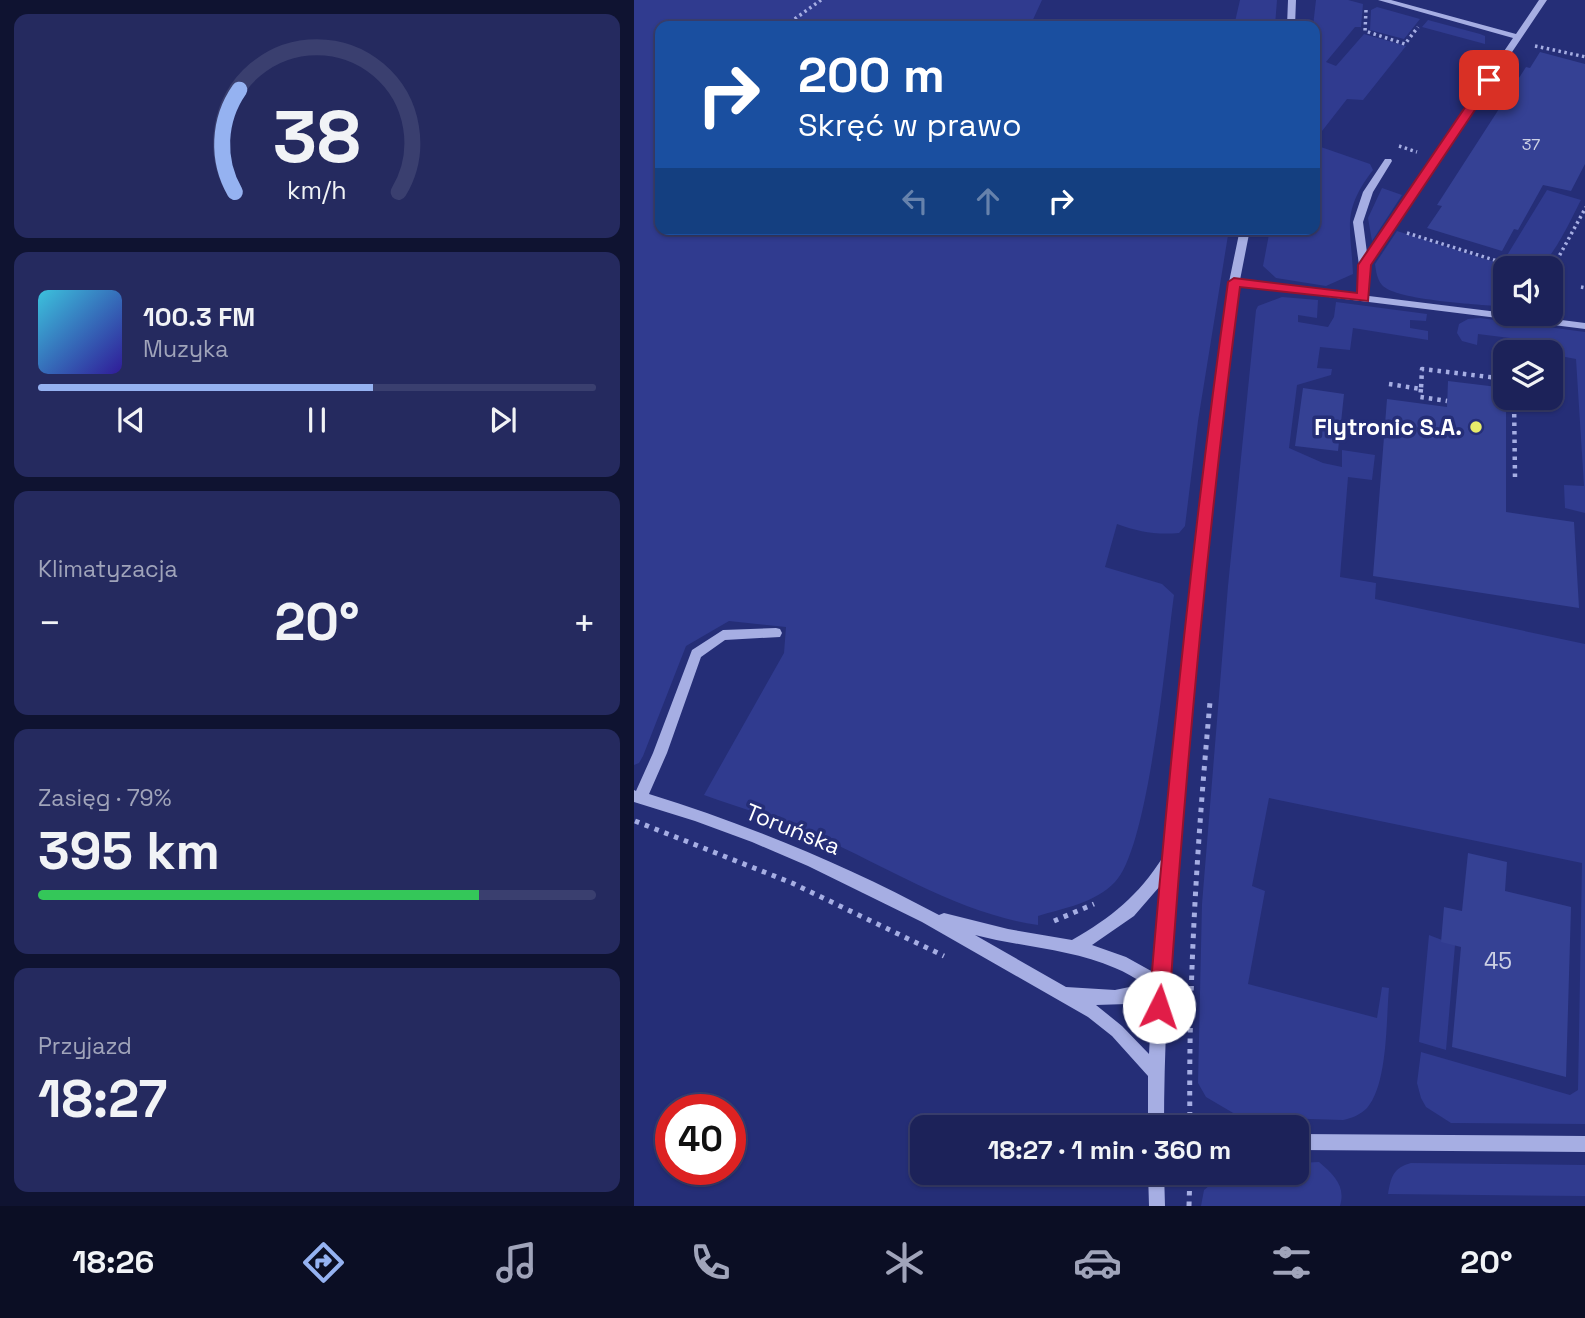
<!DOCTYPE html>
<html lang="pl">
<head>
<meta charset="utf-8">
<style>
  body { margin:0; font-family:"Space Grotesk",sans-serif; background:#252a5f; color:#f1f3f6; height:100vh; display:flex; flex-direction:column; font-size:26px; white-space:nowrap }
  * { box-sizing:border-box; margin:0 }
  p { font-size:23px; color:#a0a4ba }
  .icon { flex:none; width:38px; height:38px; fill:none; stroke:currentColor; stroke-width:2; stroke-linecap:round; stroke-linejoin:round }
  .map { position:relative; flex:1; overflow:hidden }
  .side { display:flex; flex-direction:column; gap:14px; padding:14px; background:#0f1331; width:634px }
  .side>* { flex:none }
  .top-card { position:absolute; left:21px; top:21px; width:665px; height:214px; border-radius:14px; box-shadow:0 2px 5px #0004,0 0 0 2px #3a3f6f; background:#1a4fa0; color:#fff; overflow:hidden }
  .tools { position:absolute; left:859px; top:256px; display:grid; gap:14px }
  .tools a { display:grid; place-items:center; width:70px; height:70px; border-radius:14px; background:#1c2259; box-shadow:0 2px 5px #0004,0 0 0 2px #3a3f6f; font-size:35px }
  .speed { position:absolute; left:21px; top:1094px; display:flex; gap:14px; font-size:35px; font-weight:700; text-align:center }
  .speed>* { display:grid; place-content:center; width:91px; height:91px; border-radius:50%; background:#1c2259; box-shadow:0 2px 5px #0004,0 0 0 2px #3a3f6f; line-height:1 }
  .speed .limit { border:10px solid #d22; background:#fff; color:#111 }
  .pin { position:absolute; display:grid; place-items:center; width:60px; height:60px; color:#fff; margin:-30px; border-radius:14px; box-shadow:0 4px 10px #0006 }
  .me { position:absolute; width:77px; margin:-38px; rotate:4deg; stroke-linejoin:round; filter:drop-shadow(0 0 5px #0008) }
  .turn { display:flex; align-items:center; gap:24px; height:147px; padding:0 28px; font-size:32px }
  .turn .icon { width:91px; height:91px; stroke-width:2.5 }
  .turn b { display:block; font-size:49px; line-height:60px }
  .lanes { display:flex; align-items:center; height:66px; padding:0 28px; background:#0003; justify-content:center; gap:35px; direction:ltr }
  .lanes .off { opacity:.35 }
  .big { font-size:52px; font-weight:700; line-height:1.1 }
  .side .tile { flex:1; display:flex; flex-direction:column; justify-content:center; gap:10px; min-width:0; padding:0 24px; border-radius:14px; background:#252a5f }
  .side .dial { align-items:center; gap:0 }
  .dial svg { height:182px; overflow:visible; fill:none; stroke:#3a3f6f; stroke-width:7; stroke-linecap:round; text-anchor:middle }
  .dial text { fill:#f1f3f6; stroke:none }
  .song { display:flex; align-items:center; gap:21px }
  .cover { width:84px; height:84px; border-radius:10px; background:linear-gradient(135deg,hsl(190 70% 55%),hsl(250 70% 35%)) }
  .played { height:7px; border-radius:4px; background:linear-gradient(90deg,#95b2f1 60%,#3a3f6f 60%) }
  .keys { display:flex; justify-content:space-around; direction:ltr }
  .heat { display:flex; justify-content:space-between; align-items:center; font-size:38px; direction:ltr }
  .charge { height:10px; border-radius:5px; background:linear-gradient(90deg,#34c759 79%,#3a3f6f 0) }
  .trip { position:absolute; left:276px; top:1115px; width:399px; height:70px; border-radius:14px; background:#1c2259; box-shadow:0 2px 5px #0004,0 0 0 2px #3a3f6f; font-weight:700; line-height:70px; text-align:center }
  .tab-bar { display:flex; height:112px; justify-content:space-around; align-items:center; background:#0b0e24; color:#a0a4ba }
  .tab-bar .icon { width:49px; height:49px }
  .tab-bar .selected { color:#95b2f1 }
  .tab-bar b { font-size:32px; color:#f1f3f6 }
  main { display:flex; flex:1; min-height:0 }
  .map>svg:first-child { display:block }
</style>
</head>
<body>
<main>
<section class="side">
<div class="tile dial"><svg viewBox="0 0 100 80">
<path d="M14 69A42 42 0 1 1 86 69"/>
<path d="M14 69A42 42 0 0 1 16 24" stroke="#95b2f1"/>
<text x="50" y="56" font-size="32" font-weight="700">38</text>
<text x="50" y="72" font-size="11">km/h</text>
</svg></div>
<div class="tile">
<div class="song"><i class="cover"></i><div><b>100.3 FM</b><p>Muzyka</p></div></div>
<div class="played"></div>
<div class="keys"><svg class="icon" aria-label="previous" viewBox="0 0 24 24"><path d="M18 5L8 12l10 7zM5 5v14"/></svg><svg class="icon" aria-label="pause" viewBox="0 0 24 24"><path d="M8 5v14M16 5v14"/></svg><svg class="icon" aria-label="next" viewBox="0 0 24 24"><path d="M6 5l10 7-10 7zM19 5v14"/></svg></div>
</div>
<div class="tile"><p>Klimatyzacja</p>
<div class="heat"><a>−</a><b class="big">20°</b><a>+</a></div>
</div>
<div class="tile"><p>Zasięg · 79%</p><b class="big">395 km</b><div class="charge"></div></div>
<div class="tile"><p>Przyjazd</p><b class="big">18:27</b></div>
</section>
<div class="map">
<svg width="952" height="1206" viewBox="0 0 952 1206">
  <rect width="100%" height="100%" fill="#252e77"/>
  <!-- green -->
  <path fill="#303b8f" d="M0,0H408L396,26H26V229H595L564,421L551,526L545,533C522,535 505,532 483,524L471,567L528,584L540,595C532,652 515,847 481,882C461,903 430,908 404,916V925C327,914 257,869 186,837C149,820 108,809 70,795L150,653L152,627L95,621L52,646L9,756L5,763L0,765Z
    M606,0H643L641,26H600Z
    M682,0H714L729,4L727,27H721L692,62L702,66L730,34L772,46L729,100L713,99L681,140L679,26Z
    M743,7L786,19L770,39L736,30L737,10Z
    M794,20L846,34L851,36V44L788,27Z
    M681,145L736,164L739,170C707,212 717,226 719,274L692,286L642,278L629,266L636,229H681Z
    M748,188L768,195L738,241L734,218Z
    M913,190L947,200C940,213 918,262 905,265C895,266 882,259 872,257Z
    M763,231L879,268H872L871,307C847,304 762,301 748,285C743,279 742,271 741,264Z
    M648,297L684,300L683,318L664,315V322L694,327L700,317L702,302L793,314L792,321L776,320V328L794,331V340L719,328L716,350L686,347L683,368L698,369L697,375L663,385L655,448L689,463L708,467V450L741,455L738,480L714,477L706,577L742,583L741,599L951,644V1124L817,1123L792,1107L787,1098L783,1083L787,1052L936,1095L944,1090L948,863L635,798L618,886L631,891L614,984L743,1018L748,987L755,988C752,1020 754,1084 733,1108C726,1115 718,1118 709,1120L606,1117L572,1097L564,1083L568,904L594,586L622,310L624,306Z
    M846,318L951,332V516V513L931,508L930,485L950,486L942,359L926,356L925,344L844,334L843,345L828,341L823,333L825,324L834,319Z
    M795,935L821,945L812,1050L785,1042Z
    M685,1162C700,1175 712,1186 706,1206H567L570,1190L591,1173L663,1172V1163Z
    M777,1163L951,1165V1196L754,1194C757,1177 759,1168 777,1163Z"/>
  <!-- building -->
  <path fill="#354194" d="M906,52L951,64V164L937,191L909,185L884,230L880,229L868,251L793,228L808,206L803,205L892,67L896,68Z
    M814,381L872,388V512L940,522L945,608L739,576L753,399L813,407Z
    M669,388L710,394L704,451L661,446Z
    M834,853L873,862L871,891L937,907L932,1077L818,1047L827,947L807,942L810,907L828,911Z"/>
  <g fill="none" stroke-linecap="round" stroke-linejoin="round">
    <!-- path-far2 -->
    <path stroke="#a6aee3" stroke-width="3.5" stroke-dasharray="2.5 3.5" stroke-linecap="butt" d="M732,10L731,31L771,44L784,27
      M151,26L187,0
      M901,46L952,57
      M765,146L783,152
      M773,233L886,268
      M917,271L952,207
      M947,287L952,288"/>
    <!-- path-far1 -->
    <path stroke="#a6aee3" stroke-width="4.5" stroke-dasharray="3.5 5" stroke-linecap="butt" d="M755,384L787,389L788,369L872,379
      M787,389L786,397L813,401
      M880,397L881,477"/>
    <!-- path -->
    <path stroke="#a6aee3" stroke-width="5" stroke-dasharray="4.5 6" stroke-linecap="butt" d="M1,821L158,883L310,956
      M420,921L460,904
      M556,1127C554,985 563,844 576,702
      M555,1206L556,1172"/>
    <!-- minor -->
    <path fill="#a6aee3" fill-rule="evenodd" d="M654,0H662L661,26H653Z
      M744,0H757L882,34L905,0H913L735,265V296L952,323V329L605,286C584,417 573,549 560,682C546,830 530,978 530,1127H514V1076L478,1036L454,1017L288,922L174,866L118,842L61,821L0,802V790L2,791L19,753L58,650L89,630L142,628L146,629L148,633L146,637L91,640L67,657L33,753L15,794C115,825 212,865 305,915L310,913L374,929L438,940C478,917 504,896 529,857L571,455L595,282L606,229H616L606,280L725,294V265L719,222L729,192L751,159H757L758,161L739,192L729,222L733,253L879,38ZM526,886L519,972L492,957L458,945L500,916ZM341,935C387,947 437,949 481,968C491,972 501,978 510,984L481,990L432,987ZM518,996L515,1054L488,1026L462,1005L493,1004Z
      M663,1134L952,1136V1152L663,1150Z
      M514,1172H530L531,1206H515Z"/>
  </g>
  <!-- route -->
  <path fill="#e11d48" stroke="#92132f" stroke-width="2" d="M855,77L861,80L737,265L734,301L606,287C574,526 552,766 535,1007L532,1014L525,1017L518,1014L515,1007C535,764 560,523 594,282L600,278L723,293L724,265L851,78Z"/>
  <!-- markers -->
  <circle fill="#e7ec6b" stroke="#252e77" stroke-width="2.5" cx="842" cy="427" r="7"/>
  <g text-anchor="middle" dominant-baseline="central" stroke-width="7" stroke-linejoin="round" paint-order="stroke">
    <!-- far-number labels -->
    <g font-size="16" fill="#ccd0e4">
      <text x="897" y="144">37</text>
    </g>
    <!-- poi labels -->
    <g font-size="23" font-weight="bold" fill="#fff" stroke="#252e77" text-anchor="end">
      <text x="828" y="427">Flytronic S.A.</text>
    </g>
    <!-- street labels -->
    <g font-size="23" fill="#fff" stroke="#252e77">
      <text transform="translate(159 829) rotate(22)">Toruńska</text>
    </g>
    <!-- near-number labels -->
    <g font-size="23" fill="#ccd0e4">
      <text x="864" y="961">45</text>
    </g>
  </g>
</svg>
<div class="tools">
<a><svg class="icon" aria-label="sound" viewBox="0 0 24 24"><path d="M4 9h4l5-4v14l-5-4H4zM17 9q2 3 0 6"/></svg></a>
<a><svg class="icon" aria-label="layers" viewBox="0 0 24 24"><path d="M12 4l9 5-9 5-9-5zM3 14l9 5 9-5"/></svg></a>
</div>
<div class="speed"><div class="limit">40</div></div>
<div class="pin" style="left:855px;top:80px;background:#d93025"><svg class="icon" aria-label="arrive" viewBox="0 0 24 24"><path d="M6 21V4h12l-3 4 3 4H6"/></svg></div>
<svg class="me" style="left:525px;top:1007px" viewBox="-20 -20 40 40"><circle r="19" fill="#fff"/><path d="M0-13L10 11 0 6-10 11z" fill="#e11d48"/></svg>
<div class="trip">18:27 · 1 min · 360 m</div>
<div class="top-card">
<div class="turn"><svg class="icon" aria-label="right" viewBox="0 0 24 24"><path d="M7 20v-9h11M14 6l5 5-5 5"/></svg><div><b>200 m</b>Skręć w prawo</div></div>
<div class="lanes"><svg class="icon off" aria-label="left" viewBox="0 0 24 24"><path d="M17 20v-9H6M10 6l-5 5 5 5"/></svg><svg class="icon off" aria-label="ahead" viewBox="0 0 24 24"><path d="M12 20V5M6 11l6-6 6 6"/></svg><svg class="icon" aria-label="right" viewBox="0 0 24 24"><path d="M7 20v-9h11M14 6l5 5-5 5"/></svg></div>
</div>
</div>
</main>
<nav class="tab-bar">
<b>18:26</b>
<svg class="icon selected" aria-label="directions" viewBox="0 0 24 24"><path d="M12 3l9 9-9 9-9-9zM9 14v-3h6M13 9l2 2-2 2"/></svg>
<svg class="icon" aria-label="music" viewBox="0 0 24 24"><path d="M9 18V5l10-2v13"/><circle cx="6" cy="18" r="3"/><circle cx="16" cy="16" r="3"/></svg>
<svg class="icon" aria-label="phone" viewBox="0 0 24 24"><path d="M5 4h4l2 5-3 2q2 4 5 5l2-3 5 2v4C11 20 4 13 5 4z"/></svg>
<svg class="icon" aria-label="climate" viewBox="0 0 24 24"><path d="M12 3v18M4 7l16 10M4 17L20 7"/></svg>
<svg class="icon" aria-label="car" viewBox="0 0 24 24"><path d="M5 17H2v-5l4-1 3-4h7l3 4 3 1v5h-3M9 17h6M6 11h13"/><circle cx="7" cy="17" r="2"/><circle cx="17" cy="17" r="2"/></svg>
<svg class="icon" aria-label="filters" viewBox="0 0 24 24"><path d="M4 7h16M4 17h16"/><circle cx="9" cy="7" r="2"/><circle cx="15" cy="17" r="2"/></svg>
<b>20°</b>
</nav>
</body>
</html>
